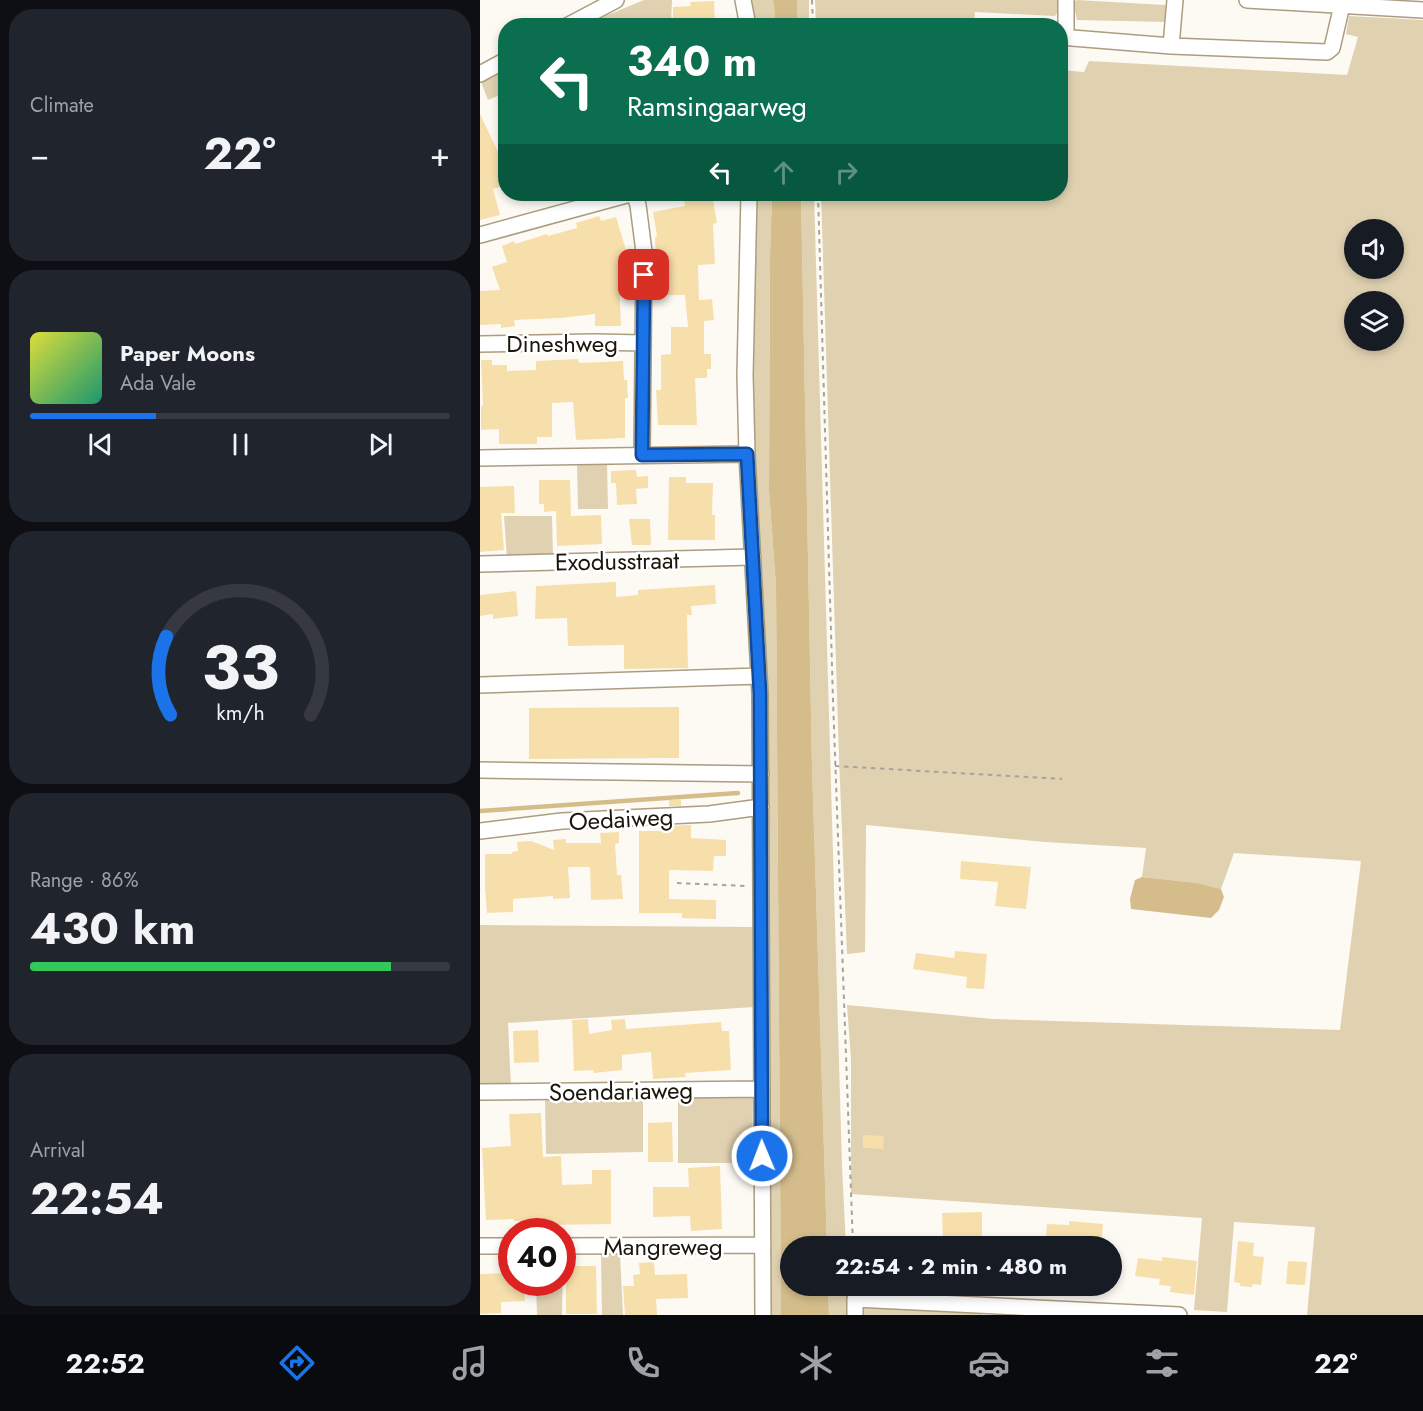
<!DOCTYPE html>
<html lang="en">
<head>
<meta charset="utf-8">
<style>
  body { margin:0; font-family:Jost,sans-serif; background:#20242c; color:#f1f3f6; height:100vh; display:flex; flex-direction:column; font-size:22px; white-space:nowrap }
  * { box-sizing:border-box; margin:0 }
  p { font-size:20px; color:#9ea1a6 }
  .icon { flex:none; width:33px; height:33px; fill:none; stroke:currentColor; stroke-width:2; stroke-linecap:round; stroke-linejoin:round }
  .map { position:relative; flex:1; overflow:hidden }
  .drawer { display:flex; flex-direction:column; gap:9px; padding:9px; background:#0d0f14; width:480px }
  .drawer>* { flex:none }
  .top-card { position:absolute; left:18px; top:18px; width:570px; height:183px; border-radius:24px; box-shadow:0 3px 9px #0003; background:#0b6e4f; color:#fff; overflow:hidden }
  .buttons { position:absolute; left:864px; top:219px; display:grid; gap:12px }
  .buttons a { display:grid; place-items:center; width:60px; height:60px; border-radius:50%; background:#171b24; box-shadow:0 3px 9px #0003; font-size:30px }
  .speed { position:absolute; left:18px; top:1218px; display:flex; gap:12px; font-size:30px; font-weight:700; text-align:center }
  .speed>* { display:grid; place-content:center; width:78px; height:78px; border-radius:50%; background:#171b24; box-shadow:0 3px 9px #0003; line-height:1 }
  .speed .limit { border:9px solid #d22; background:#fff; color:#111 }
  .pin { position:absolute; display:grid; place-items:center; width:51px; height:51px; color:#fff; margin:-26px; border-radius:12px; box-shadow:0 3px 9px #0006 }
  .me { position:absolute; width:66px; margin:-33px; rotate:359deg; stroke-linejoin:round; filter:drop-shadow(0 0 4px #0008) }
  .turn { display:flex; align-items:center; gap:21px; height:126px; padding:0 30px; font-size:27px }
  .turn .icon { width:78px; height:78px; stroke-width:2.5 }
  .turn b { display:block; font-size:42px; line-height:51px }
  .lanes { display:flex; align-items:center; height:57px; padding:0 30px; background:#0003; justify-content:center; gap:30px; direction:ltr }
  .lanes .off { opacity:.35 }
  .big { font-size:45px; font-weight:700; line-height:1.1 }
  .drawer .card { flex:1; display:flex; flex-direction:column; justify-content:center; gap:9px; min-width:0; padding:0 21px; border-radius:24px; background:#20242c }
  .drawer .dial { align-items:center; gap:0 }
  .dial svg { height:156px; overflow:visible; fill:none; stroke:#363941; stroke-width:7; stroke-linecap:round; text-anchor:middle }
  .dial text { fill:#f1f3f6; stroke:none }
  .song { display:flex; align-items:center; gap:18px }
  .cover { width:72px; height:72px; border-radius:9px; background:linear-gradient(135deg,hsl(60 70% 55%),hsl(160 70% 35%)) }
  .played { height:6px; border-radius:3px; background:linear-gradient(90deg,#1a73e8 30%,#363941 30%) }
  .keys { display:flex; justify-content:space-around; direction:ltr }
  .heat { display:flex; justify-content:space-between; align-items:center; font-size:33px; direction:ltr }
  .charge { height:9px; border-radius:4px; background:linear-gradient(90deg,#34c759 86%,#363941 0) }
  .trip { position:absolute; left:300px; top:1236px; width:342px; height:60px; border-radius:30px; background:#171b24; box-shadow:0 3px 9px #0003; font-weight:700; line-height:60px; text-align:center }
  .dock { display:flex; height:96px; justify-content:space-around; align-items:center; background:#090b0e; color:#9ea1a6 }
  .dock .icon { width:42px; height:42px }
  .dock .current { color:#1a73e8 }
  .dock b { font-size:27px; color:#f1f3f6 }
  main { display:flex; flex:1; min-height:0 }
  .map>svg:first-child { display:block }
</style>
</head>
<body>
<main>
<section class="drawer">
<div class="card"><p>Climate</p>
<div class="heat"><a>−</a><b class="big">22°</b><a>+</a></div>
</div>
<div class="card">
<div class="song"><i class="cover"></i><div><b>Paper Moons</b><p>Ada Vale</p></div></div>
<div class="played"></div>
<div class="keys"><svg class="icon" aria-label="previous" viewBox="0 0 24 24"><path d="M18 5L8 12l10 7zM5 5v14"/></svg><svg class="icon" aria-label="pause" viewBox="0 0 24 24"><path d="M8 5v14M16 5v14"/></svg><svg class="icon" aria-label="next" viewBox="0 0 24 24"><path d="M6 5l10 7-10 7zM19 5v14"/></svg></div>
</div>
<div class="card dial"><svg viewBox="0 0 100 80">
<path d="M14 69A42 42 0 1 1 86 69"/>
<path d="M14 69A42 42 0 0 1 12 29" stroke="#1a73e8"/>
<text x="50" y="56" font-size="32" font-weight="700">33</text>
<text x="50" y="72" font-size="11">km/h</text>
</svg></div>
<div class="card"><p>Range · 86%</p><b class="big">430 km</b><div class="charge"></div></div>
<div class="card"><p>Arrival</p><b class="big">22:54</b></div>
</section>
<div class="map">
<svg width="943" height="1315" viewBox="0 0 943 1315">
  <rect width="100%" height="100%" fill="#fdfaf4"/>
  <!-- green -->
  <path fill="#e0d1b1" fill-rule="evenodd" d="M164,0H192L191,25H109L123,17Z
    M271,0H293L296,25H276Z
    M317,0H329V25H317Z
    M335,0H577L579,11L575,16L495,12L494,25L336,26Z
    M597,0L685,5L689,10L686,22L597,20L593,2Z
    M869,16L943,20V1315H827L835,1227L754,1222L747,1312L714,1310L722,1218L371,1194V1060L367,1005L513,1019L860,1030L881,861L754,853L741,889L718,883L662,877L666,848L565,842L386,825L385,952L367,954L359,758L341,194H580L581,70L604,72L609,61L867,75L878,37L866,34ZM874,230H914V268H874ZM874,302H914V340H874Z
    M25,70V113L20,95L8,100L1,82Z
    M276,194H292L290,256L289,491L296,586L301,1315H291L288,715L272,389Z
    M321,194H334L362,1166L366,1246H347L332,764Z
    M127,462L128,509H98L97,463Z
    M24,516H72L73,558L27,559Z
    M0,925L274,927V1007L28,1023L31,1087H0Z
    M163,1096V1152L66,1154L65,1098Z
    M198,1096H273L272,1163H198Z
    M140,1254L143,1315H122L121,1255Z
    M83,1265L82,1315H57L56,1283L82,1282Z
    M348,1286H368L369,1315H349Z
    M383,1307L502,1311V1315H384Z"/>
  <!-- water -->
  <path fill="#d4bd8b" d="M293,0H317V25H296Z
    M292,194H321L332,764L347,1246H310V1286H348L349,1315H301L296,586L289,491L290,256Z
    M662,877L718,883L741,889L744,897L739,910L731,918L651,909L650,899L655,880Z"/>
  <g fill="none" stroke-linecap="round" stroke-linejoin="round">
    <!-- stream -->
    <path stroke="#d4bd8b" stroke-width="4.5" d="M0,811L258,793"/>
  </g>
  <!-- building -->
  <path fill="#f7dfac" d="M234,1L235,26H193V7L211,6L210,2Z
    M0,114L20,156L26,154V185L13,189L20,215L0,220Z
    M203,194H232L237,223L233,224L235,264L218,265L219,300L232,299L234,320L224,321V354H231V369H227V378H215L217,425H178L176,390H181V355L191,354V327H208L205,295H185L184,267H176L175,237L177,236L173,212L205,206Z
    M119,216L121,221L136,217L146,250L148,281H139L141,326H115V314L81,318L34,320L35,326L21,328V324L0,325V291L20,290L12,267L27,262L22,246L34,241L35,244L67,234L68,236L97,228L96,223Z
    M98,359L99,363L143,361L144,380H147L148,398H145V438L96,440L93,402L72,403V437H57V444H19V429L1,430V406L3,405L1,360H12V365H27V371L56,370V361Z
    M156,470L157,477L168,476V488L156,489L157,504L137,505L136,483H131V471Z
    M189,477H206V483H233L232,515H235V540H188Z
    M59,480H90L91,516L121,515L122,544L77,546L76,511L64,512V504H59Z
    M34,486L35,513H21L24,550L0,552V487Z
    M149,519H170L171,545H152Z
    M136,582V597L158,595V590L235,585L236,604L211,606L212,615H207L208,668L144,669V645L88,646L87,618L55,619L56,586Z
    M36,591L38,616L13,619V614L0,616V595Z
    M199,707V758L49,759V708Z
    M201,799V806H189V800Z
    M211,825V838L246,840V856H234L233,871L189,870V899L236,900V919L202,918V913H159V831H184V826Z
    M139,832V843L135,844L137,875H141L143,899L111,900L110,867H88L90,898L73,899V896L33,899V912L7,913L5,888V854H32V852L38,851L37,842L51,841L74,850L73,840L86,839V843H121L120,833Z
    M481,861L551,867L546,909L515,906L518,882L480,879Z
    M475,951L507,954L504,989L486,988L487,977L433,969L436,953L474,958Z
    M108,1019L109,1034L132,1030L131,1020L145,1019L146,1029L241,1022L242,1031H249L251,1070L205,1073L206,1077L173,1079L171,1052L142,1055V1070L114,1073L113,1070L94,1071L92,1020Z
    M58,1030L59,1062L34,1063L33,1031Z
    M61,1113L63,1157L81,1156L82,1185L112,1184V1170H131V1224L68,1225V1220L34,1221V1219L6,1220L2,1148L31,1146L29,1114Z
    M192,1122L193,1162H168V1123Z
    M383,1135L404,1136L403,1149L383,1148Z
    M240,1166L242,1229L211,1231L210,1216L173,1217V1187H209L208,1168Z
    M502,1212V1239L463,1240L462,1213Z
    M589,1221L623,1224L621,1246H585L586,1237L566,1236L567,1224L589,1225Z
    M758,1241L774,1243L773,1256L784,1257L781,1285L773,1284L772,1287L760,1286V1283L754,1282Z
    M682,1257L717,1261L714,1295L690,1292L691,1286L679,1285L680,1279L655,1276L658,1258L682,1261Z
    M808,1261L827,1262L825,1285L806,1284Z
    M174,1262L175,1275L207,1274L208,1298L176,1299L177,1315H145L143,1286H154L153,1275L160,1274L159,1263Z
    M91,1266H116L117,1314H86V1271H92Z
    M32,1273V1282H44L45,1301L21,1302V1313L0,1314V1274Z"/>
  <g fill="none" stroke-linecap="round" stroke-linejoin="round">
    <!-- minor casing -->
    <g stroke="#ab9d80" stroke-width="18">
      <path id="minor" d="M263,0L268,26
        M767,0L943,10
        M87,26L136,0
        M580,37L691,46L847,52L852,48L862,5
        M586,38V0
        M691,46L695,0
        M0,74L26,60
        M154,194L158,205L164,252L162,455
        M269,194L265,375L267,454L280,694L283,1315
        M0,235L150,194
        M0,344L114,342L163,343
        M0,458L267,454
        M0,564L273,557
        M0,685L279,676
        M0,770L281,774
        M0,831L82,821L229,814L281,807
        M0,1092L281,1089
        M0,1246H32
        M82,1246L283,1245
        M375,1315V1299L699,1315"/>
    </g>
    <!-- path -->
    <path stroke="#a7a39b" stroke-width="2" stroke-dasharray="4.5 4.5" stroke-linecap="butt" d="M332,0L333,26
      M338,194L353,700L373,1246
      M355,766L582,779
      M197,883L266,886"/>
    <!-- minor -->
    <use href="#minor" stroke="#fff" stroke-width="15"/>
  </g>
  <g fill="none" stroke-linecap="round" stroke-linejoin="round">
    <!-- route casing -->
    <g stroke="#114b97" stroke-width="15">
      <path id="route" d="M164,275L162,455L267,454L280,694L282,1156"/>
    </g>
    <!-- route -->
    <use href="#route" stroke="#1a73e8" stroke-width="10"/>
  </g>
  <g text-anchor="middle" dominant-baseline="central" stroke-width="5" stroke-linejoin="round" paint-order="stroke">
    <!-- street labels -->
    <g font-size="24" fill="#1b160b" stroke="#fff">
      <text x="82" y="343">Dineshweg</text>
      <text transform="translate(137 561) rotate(-1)">Exodusstraat</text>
      <text transform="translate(141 819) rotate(-3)">Oedaiweg</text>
      <text transform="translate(141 1091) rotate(-1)">Soendariaweg</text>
      <text x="183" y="1246">Mangreweg</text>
    </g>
  </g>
</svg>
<div class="buttons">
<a><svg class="icon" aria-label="sound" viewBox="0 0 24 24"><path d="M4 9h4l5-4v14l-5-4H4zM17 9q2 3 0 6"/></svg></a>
<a><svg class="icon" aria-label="layers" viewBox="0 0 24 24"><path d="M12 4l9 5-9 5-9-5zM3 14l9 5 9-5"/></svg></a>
</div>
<div class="speed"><div class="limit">40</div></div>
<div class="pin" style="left:164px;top:275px;background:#d93025"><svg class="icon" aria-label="arrive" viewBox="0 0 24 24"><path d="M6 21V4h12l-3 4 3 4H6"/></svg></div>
<svg class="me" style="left:282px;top:1156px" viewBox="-20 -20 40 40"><circle r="17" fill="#1a73e8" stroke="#fff" stroke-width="3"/><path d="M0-11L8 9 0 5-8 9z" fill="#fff"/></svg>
<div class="trip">22:54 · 2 min · 480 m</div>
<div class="top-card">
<div class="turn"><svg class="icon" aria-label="left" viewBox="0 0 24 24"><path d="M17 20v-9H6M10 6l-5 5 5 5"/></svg><div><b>340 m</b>Ramsingaarweg</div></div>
<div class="lanes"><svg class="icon" aria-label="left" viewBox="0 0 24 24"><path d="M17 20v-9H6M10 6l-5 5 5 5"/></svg><svg class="icon off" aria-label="ahead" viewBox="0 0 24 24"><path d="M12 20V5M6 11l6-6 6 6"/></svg><svg class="icon off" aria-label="right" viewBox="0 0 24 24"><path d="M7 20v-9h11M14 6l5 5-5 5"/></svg></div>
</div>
</div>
</main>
<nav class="dock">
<b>22:52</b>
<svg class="icon current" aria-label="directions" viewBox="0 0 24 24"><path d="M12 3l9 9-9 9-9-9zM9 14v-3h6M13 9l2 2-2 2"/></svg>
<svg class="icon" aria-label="music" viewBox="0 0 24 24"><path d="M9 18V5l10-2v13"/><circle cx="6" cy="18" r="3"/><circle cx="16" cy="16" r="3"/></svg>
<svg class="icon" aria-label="phone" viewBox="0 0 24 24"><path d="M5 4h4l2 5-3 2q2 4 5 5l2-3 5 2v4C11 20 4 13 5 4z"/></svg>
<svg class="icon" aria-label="climate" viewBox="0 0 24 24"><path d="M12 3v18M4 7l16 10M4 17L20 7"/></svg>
<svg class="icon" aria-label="car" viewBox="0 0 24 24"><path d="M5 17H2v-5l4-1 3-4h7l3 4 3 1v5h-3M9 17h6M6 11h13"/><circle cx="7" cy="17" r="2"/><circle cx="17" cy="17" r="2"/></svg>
<svg class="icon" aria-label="filters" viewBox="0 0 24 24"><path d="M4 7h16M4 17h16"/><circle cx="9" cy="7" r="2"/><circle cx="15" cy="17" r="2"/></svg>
<b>22°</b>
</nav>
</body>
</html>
